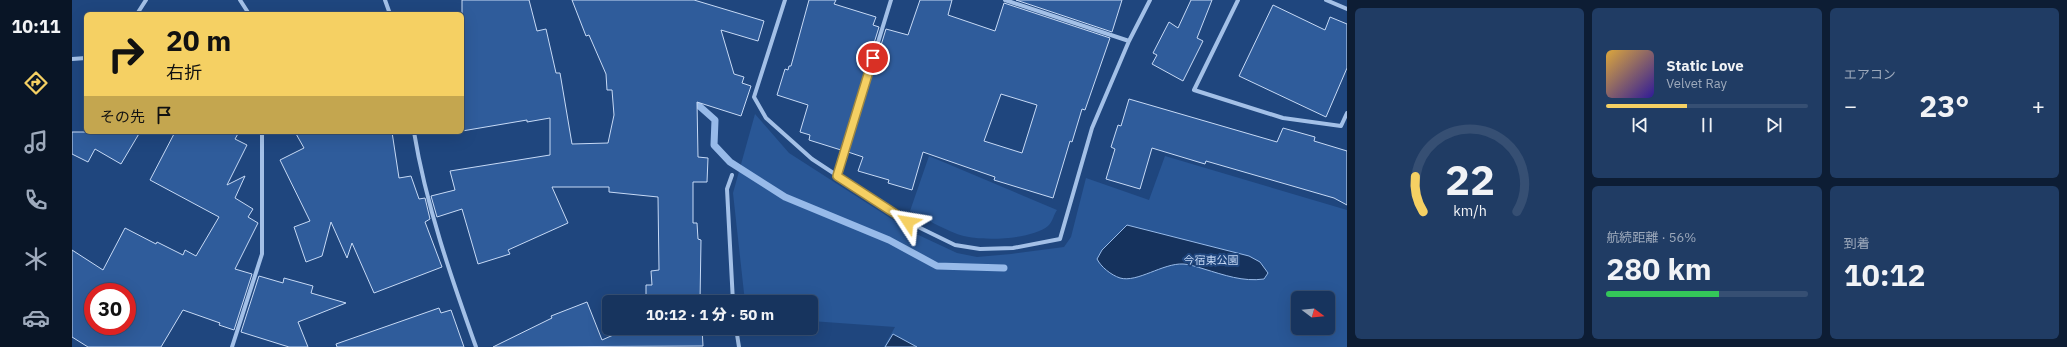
<!DOCTYPE html>
<html lang="ja">
<head>
<meta charset="utf-8">
<style>
  body { margin:0; font-family:"IBM Plex Sans","Noto Sans JP",sans-serif; background:#203c64; color:#f1f3f6; height:100vh; display:flex; flex-direction:column; font-size:15px; white-space:nowrap }
  * { box-sizing:border-box; margin:0 }
  p { font-size:13px; color:#9eaabc }
  .icon { flex:none; width:22px; height:22px; fill:none; stroke:currentColor; stroke-width:2; stroke-linecap:round; stroke-linejoin:round }
  .map { position:relative; flex:1; overflow:hidden }
  .side { display:flex; flex-direction:column; gap:8px; padding:8px; background:#0d1d34; width:720px }
  .side>* { flex:none }
  .top-card { position:absolute; left:12px; top:12px; width:380px; height:122px; border-radius:6px; box-shadow:0 4px 16px #0002,0 0 0 1px #364f73; background:#f5d063; color:#111; overflow:hidden }
  .needle { width:26px; rotate:106deg }
  .fabs { position:absolute; left:1219px; top:291px; display:grid; gap:8px }
  .fabs a { display:grid; place-items:center; width:44px; height:44px; border-radius:6px; background:#17345e; box-shadow:0 4px 16px #0002,0 0 0 1px #364f73; font-size:20px }
  .speed { position:absolute; left:12px; top:283px; display:flex; gap:8px; font-size:20px; font-weight:700; text-align:center }
  .speed>* { display:grid; place-content:center; width:52px; height:52px; border-radius:50%; background:#17345e; box-shadow:0 4px 16px #0002,0 0 0 1px #364f73; line-height:1 }
  .speed .limit { border:6px solid #d22; background:#fff; color:#111 }
  .pin { position:absolute; display:grid; place-items:center; width:34px; height:34px; color:#fff; margin:-17px; border:2px solid #fff; border-radius:50%; box-shadow:0 1px 4px #0007 }
  .me { position:absolute; width:44px; margin:-22px; rotate:303deg; stroke-linejoin:round; filter:drop-shadow(0 0 3px #0008) }
  .turn { display:flex; align-items:center; gap:14px; height:84px; padding:0 16px; font-size:18px }
  .turn .icon { width:52px; height:52px; stroke-width:2.5 }
  .turn b { display:block; font-size:28px; line-height:34px }
  .then { display:flex; align-items:center; height:38px; padding:0 16px; background:#0003; gap:8px; font-size:15px }
  .big { font-size:30px; font-weight:800; line-height:1.1 }
  .side .tile { flex:1; display:flex; flex-direction:column; justify-content:center; gap:6px; min-width:0; padding:0 14px; border-radius:6px; background:#203c64 }
  .side .dial { align-items:center; gap:0 }
  .dial svg { height:104px; overflow:visible; fill:none; stroke:#364f73; stroke-width:7; stroke-linecap:round; text-anchor:middle }
  .dial text { fill:#f1f3f6; stroke:none }
  .song { display:flex; align-items:center; gap:12px }
  .cover { width:48px; height:48px; border-radius:6px; background:linear-gradient(135deg,hsl(40 70% 55%),hsl(250 70% 35%)) }
  .played { height:4px; border-radius:2px; background:linear-gradient(90deg,#f5d063 40%,#364f73 40%) }
  .keys { display:flex; justify-content:space-around; direction:ltr }
  .heat { display:flex; justify-content:space-between; align-items:center; font-size:22px; direction:ltr }
  .charge { height:6px; border-radius:3px; background:linear-gradient(90deg,#34c759 56%,#364f73 0) }
  .side .tiles { flex:1; display:grid; gap:8px; grid-template-columns:repeat(3,1fr) }
  .tile:first-child { grid-row:span 2 }
  .trip { position:absolute; left:530px; top:295px; width:216px; height:40px; border-radius:6px; background:#17345e; box-shadow:0 4px 16px #0002,0 0 0 1px #364f73; font-weight:800; line-height:40px; text-align:center }
  main { display:flex; flex:1; min-height:0 }
  .dock { display:flex; flex-direction:column; width:72px; justify-content:space-around; align-items:center; background:#091526; color:#9eaabc }
  .dock .icon { width:28px; height:28px }
  .dock .current { color:#f5d063 }
  .dock b { font-size:18px; color:#f1f3f6 }
  .map>svg:first-child { display:block }
</style>
</head>
<body>
<main>
<nav class="dock">
<b>10:11</b>
<svg class="icon current" aria-label="directions" viewBox="0 0 24 24"><path d="M12 3l9 9-9 9-9-9zM9 14v-3h6M13 9l2 2-2 2"/></svg>
<svg class="icon" aria-label="music" viewBox="0 0 24 24"><path d="M9 18V5l10-2v13"/><circle cx="6" cy="18" r="3"/><circle cx="16" cy="16" r="3"/></svg>
<svg class="icon" aria-label="phone" viewBox="0 0 24 24"><path d="M5 4h4l2 5-3 2q2 4 5 5l2-3 5 2v4C11 20 4 13 5 4z"/></svg>
<svg class="icon" aria-label="climate" viewBox="0 0 24 24"><path d="M12 3v18M4 7l16 10M4 17L20 7"/></svg>
<svg class="icon" aria-label="car" viewBox="0 0 24 24"><path d="M5 17H2v-5l4-1 3-4h7l3 4 3 1v5h-3M9 17h6M6 11h13"/><circle cx="7" cy="17" r="2"/><circle cx="17" cy="17" r="2"/></svg>
</nav>
<div class="map">
<svg width="1275" height="347" viewBox="0 0 1275 347">
  <rect width="100%" height="100%" fill="#1f467e"/>
  <!-- green -->
  <path fill="#295796" fill-rule="evenodd" d="M683,114L717,153L840,232L885,253L905,257L939,254L992,247L999,237L1014,178L1077,200L1093,156L1275,210V347H812L823,327L739,321V302H673L661,193ZM1226,298H1256V328H1226Z
    M857,156L985,210C982,214 980,223 976,226C959,240 905,242 885,234C869,228 853,218 838,211Z"/>
  <!-- water -->
  <path fill="#15325d" stroke="#97bae9" d="M1055,225L1177,256L1188,262L1196,273L1192,279C1171,282 1152,275 1132,269C1125,267 1117,264 1111,264C1091,263 1065,283 1048,278C1039,275 1029,267 1025,259L1030,250Z
    M821,334L845,347H813Z"/>
  <g fill="none" stroke-linecap="round" stroke-linejoin="round">
    <!-- stream -->
    <path stroke="#97bae9" stroke-width="7" d="M621,97L625,104L643,120L642,145L658,162L713,197L817,240L865,266L932,268"/>
  </g>
  <!-- building -->
  <path fill="#2f5c9b" stroke="#c7daf6" fill-rule="evenodd" d="M390,0H457L465,31L474,29L484,73H488L500,144L536,143L542,115L540,90H535L534,74L517,35L514,36L500,0H622L692,21L686,41L649,30L662,74L672,77L670,83L679,86L669,116L625,102L626,157L636,158L635,182H621V223H625L626,239L629,240L628,302H574V285H580L579,271L587,270L586,197L537,192V187H480L496,223L436,250L438,254L406,264L390,209L365,217L359,196L383,190L378,171L478,155V118L455,122V120L390,131Z
    M737,0H764L762,4L804,17L801,25L807,27L769,150L737,140L738,135L728,132L736,105L705,95L713,69L716,70L717,66H719Z
    M848,0H880L876,15L923,31L932,3L1038,38L1013,110L1010,109L1000,142L998,141L981,198L922,180L923,177L851,152L840,190L816,183L817,180L786,171L791,157L776,152L814,29L836,35ZM929,94L965,105L950,153L912,141Z
    M944,0H1050L1040,32Z
    M1119,0H1140L1125,38L1131,41L1111,81L1080,64L1085,55L1081,53L1097,22L1106,28Z
    M1201,5L1253,30L1258,17L1275,24V68L1254,117L1167,76Z
    M1057,99L1205,142L1211,128L1243,137L1242,141L1275,151V205L1262,198L1134,161L1133,164L1080,148L1068,189L1034,179L1043,149L1039,147L1046,125L1049,126Z
    M0,132H68L49,164L23,149L16,162L0,154Z
    M103,132H167L163,139L175,145L155,185L173,176L163,198L181,209L176,217L186,223L163,269L180,274L162,330L147,325L148,323L111,310L89,347H16L0,337V250L31,270L53,228L84,244L85,242L111,255L113,250L124,256L147,217L78,180ZM21,292H55V326H21Z
    M223,132H320L327,178L339,176L347,199L353,198L358,219L353,222L370,267L302,293L280,243L275,258L259,222L250,256L234,262L222,227L238,221L208,160L232,148Z
    M187,276L211,283L212,278L241,286L239,293L274,303L226,322L236,347H217L169,332Z
    M515,302L530,340L557,328H630L631,346L421,347L480,318L479,316Z
    M367,308L369,313L379,310L392,347H265L264,344Z"/>
  <g fill="none" stroke-linecap="round" stroke-linejoin="round">
    <!-- minor -->
    <path stroke="#a3c0e7" stroke-width="4" d="M168,0L177,14
      M313,0L318,14
      M713,0L682,97L694,118L740,159L836,222L883,245L908,249L941,248L988,239L1020,128L1057,41L1078,0
      M933,0L1057,41
      M1166,0L1122,90L1211,118L1269,126L1275,113
      M1254,0L1275,9
      M65,14L74,0
      M0,59L14,58
      M342,132C354,205 379,277 404,347
      M660,175L655,189L661,302
      M765,176L819,0
      M664,328L667,347
      M160,347L190,254V132"/>
  </g>
  <g fill="none" stroke-linecap="round" stroke-linejoin="round">
    <!-- route casing -->
    <g stroke="#9f8740" stroke-width="10">
      <path id="route" d="M801,58L765,176L836,222"/>
    </g>
    <!-- route -->
    <use href="#route" stroke="#f5d063" stroke-width="7"/>
  </g>
  <g text-anchor="middle" dominant-baseline="central" stroke-width="4" stroke-linejoin="round" paint-order="stroke">
    <!-- park labels -->
    <g font-size="11" fill="#c7daf6" stroke="#1f467e">
      <text x="1139" y="260">今宿東公園</text>
    </g>
  </g>
</svg>
<div class="fabs">
<a><svg class="needle" viewBox="-14 -14 28 28"><path d="M0-13l5 13h-10z" fill="#e53935"/><path d="M0 13l5-13h-10z" fill="#9eaabc"/></svg></a>
</div>
<div class="speed"><div class="limit">30</div></div>
<div class="pin" style="left:801px;top:58px;background:#d93025"><svg class="icon" aria-label="arrive" viewBox="0 0 24 24"><path d="M6 21V4h12l-3 4 3 4H6"/></svg></div>
<svg class="me" style="left:836px;top:222px" viewBox="-20 -20 40 40"><path d="M0-17L14 15 0 8-14 15z" fill="#f5d063" stroke="#fff" stroke-width="4"/></svg>
<div class="trip">10:12 · 1 分 · 50 m</div>
<div class="top-card">
<div class="turn"><svg class="icon" aria-label="right" viewBox="0 0 24 24"><path d="M7 20v-9h11M14 6l5 5-5 5"/></svg><div><b>20 m</b>右折</div></div>
<div class="then">その先<svg class="icon" aria-label="arrive" viewBox="0 0 24 24"><path d="M6 21V4h12l-3 4 3 4H6"/></svg></div>
</div>
</div>
<section class="side">
<div class="tiles">
<div class="tile dial"><svg viewBox="0 0 100 80">
<path d="M14 69A42 42 0 1 1 86 69"/>
<path d="M14 69A42 42 0 0 1 8 42" stroke="#f5d063"/>
<text x="50" y="56" font-size="32" font-weight="700">22</text>
<text x="50" y="72" font-size="11">km/h</text>
</svg></div>
<div class="tile">
<div class="song"><i class="cover"></i><div><b>Static Love</b><p>Velvet Ray</p></div></div>
<div class="played"></div>
<div class="keys"><svg class="icon" aria-label="previous" viewBox="0 0 24 24"><path d="M18 5L8 12l10 7zM5 5v14"/></svg><svg class="icon" aria-label="pause" viewBox="0 0 24 24"><path d="M8 5v14M16 5v14"/></svg><svg class="icon" aria-label="next" viewBox="0 0 24 24"><path d="M6 5l10 7-10 7zM19 5v14"/></svg></div>
</div>
<div class="tile"><p>エアコン</p>
<div class="heat"><a>−</a><b class="big">23°</b><a>+</a></div>
</div>
<div class="tile"><p>航続距離 · 56%</p><b class="big">280 km</b><div class="charge"></div></div>
<div class="tile"><p>到着</p><b class="big">10:12</b></div>
</div>
</section>
</main>
</body>
</html>
